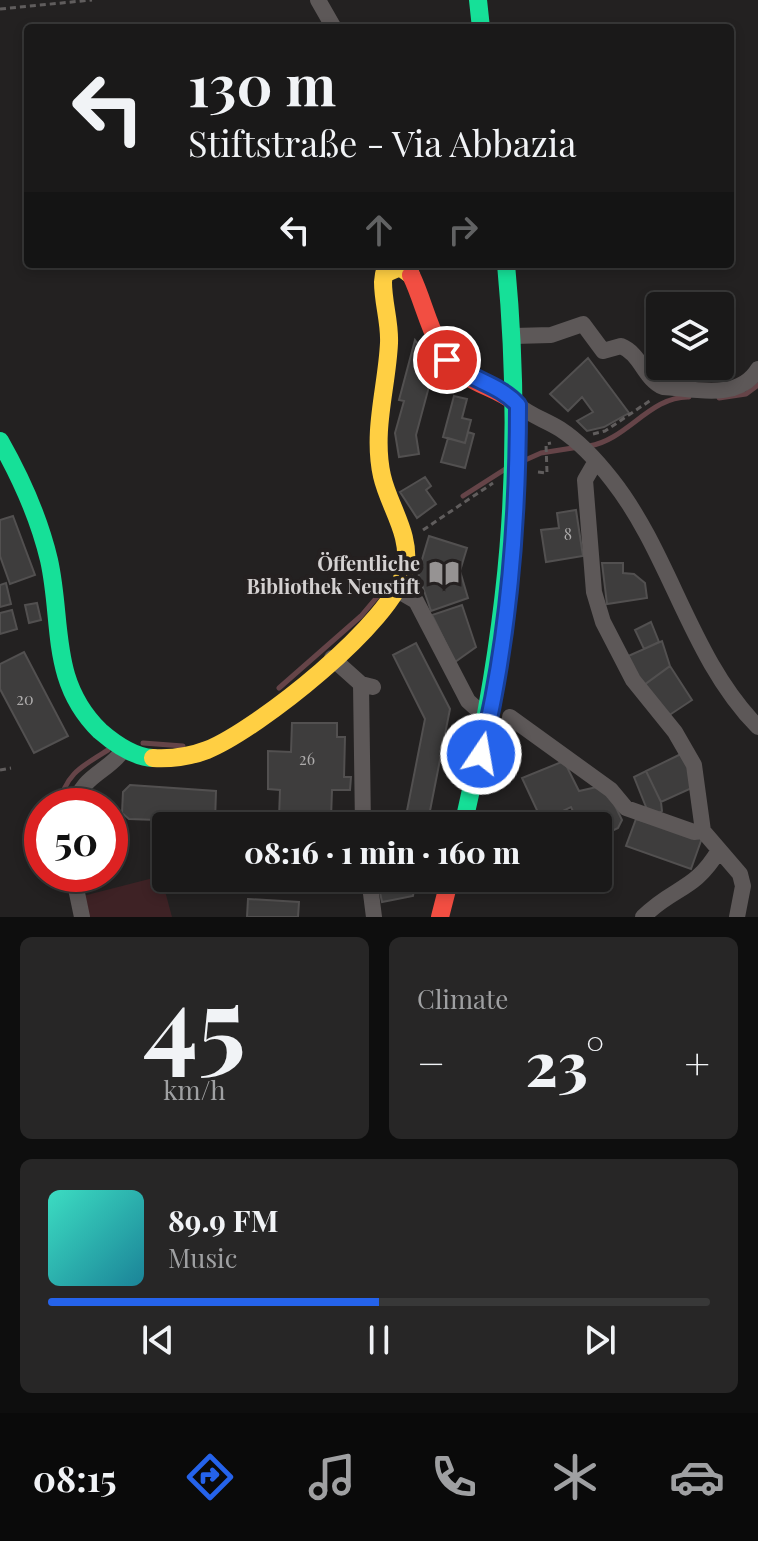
<!DOCTYPE html>
<html lang="en">
<head>
<meta charset="utf-8">
<style>
  body { margin:0; font-family:"Playfair Display",serif; background:#272626; color:#f1f3f6; height:100vh; display:flex; flex-direction:column; font-size:30px; white-space:nowrap }
  * { box-sizing:border-box; margin:0 }
  p { font-size:26px; color:#9fa0a2 }
  .icon { flex:none; width:44px; height:44px; fill:none; stroke:currentColor; stroke-width:2; stroke-linecap:round; stroke-linejoin:round }
  .map { position:relative; height:917px; overflow:hidden }
  .panel { display:flex; flex-direction:column; gap:20px; padding:20px; background:#0e0e0e; flex:1 }
  .panel>* { flex:none }
  .banner { position:absolute; left:24px; top:24px; width:710px; height:244px; border-radius:8px; box-shadow:0 4px 12px #0003,0 0 0 2px #383838; background:#1a1919; color:#f1f3f6; overflow:hidden }
  .fabs { position:absolute; left:646px; top:292px; display:grid; gap:16px }
  .fabs a { display:grid; place-items:center; width:88px; height:88px; border-radius:8px; background:#1a1919; box-shadow:0 4px 12px #0003,0 0 0 2px #383838; font-size:40px }
  .speed { position:absolute; left:24px; top:788px; display:flex; gap:16px; font-size:40px; font-weight:700; text-align:center }
  .speed>* { display:grid; place-content:center; width:104px; height:104px; border-radius:50%; background:#1a1919; box-shadow:0 4px 12px #0003,0 0 0 2px #383838; line-height:1 }
  .speed .limit { border:12px solid #d22; background:#fff; color:#111 }
  .pin { position:absolute; display:grid; place-items:center; width:68px; height:68px; color:#fff; margin:-34px; border:4px solid #fff; border-radius:50%; box-shadow:0 2px 8px #0007 }
  .me { position:absolute; width:88px; margin:-44px; rotate:12deg; stroke-linejoin:round; filter:drop-shadow(0 0 6px #0008) }
  .turn { display:flex; align-items:center; gap:28px; height:168px; padding:0 32px; font-size:36px }
  .turn .icon { width:104px; height:104px; stroke-width:2.5 }
  .turn b { display:block; font-size:56px; line-height:68px }
  .lanes { display:flex; align-items:center; height:76px; padding:0 32px; background:#0003; justify-content:center; gap:40px; direction:ltr }
  .lanes .off { opacity:.35 }
  .big { font-size:60px; font-weight:800; line-height:1.1 }
  .panel .tile { flex:1; display:flex; flex-direction:column; justify-content:center; gap:12px; min-width:0; padding:0 28px; border-radius:12px; background:#272626 }
  .panel .dial { align-items:center; gap:0 }
  .dial b { font-size:104px; line-height:1 }
  .song { display:flex; align-items:center; gap:24px }
  .cover { width:96px; height:96px; border-radius:12px; background:linear-gradient(135deg,hsl(170 70% 55%),hsl(190 70% 35%)) }
  .played { height:8px; border-radius:4px; background:linear-gradient(90deg,#2563eb 50%,#383838 50%) }
  .keys { display:flex; justify-content:space-around; direction:ltr }
  .heat { display:flex; justify-content:space-between; align-items:center; font-size:44px; direction:ltr }
  .panel .tiles { flex:1; display:grid; gap:20px; grid-template-columns:1fr 1fr }
  .tile:last-child { grid-column:span 2 }
  .trip { position:absolute; left:152px; top:812px; width:460px; height:80px; border-radius:8px; background:#1a1919; box-shadow:0 4px 12px #0003,0 0 0 2px #383838; font-weight:800; line-height:80px; text-align:center }
  .tab-bar { display:flex; height:128px; justify-content:space-around; align-items:center; background:#0a0a0a; color:#9fa0a2 }
  .tab-bar .icon { width:56px; height:56px }
  .tab-bar .on { color:#2563eb }
  .tab-bar b { font-size:36px; color:#f1f3f6 }
  .map>svg:first-child { display:block }
</style>
</head>
<body>
<div class="map">
<svg width="758" height="917" viewBox="0 0 758 917">
  <rect width="100%" height="100%" fill="#232121"/>
  <!-- green -->
  <path fill="#3e2225" d="M161,876L172,917H88L83,896Z"/>
  <g fill="none" stroke-linecap="round" stroke-linejoin="round">
    <!-- stream -->
    <path stroke="#654448" stroke-width="5" d="M719,398L746,394L758,385
      M589,446C627,440 650,396 689,397
      M523,461L541,453L579,447
      M463,496L510,466
      M279,688L361,616L388,584
      M143,743L183,746
      M59,806C65,774 82,766 108,750"/>
  </g>
  <!-- building -->
  <path fill="#3e3d3d" stroke="#525050" stroke-width="2" d="M415,340L440,373L431,379L416,435L419,454L399,457L395,433L404,401L399,400Z
    M588,358L629,413L604,427L587,431L577,421L593,412L582,397L568,411L550,394Z
    M454,396L467,399L462,418L471,420L465,443L443,437Z
    M468,432L474,434L465,468L441,462L448,438L465,443Z
    M425,477L431,486L426,490L436,504L417,518L400,492Z
    M576,510L583,556L546,562L541,530L559,528L557,513Z
    M13,516L35,575L10,584L0,556V520Z
    M429,536L467,548L460,571L468,598L431,611L418,573Z
    M602,563H623V573L634,574L645,583L647,598L607,604Z
    M6,583L11,604L0,607V585Z
    M37,603L41,620L29,623L25,605Z
    M462,605L476,647L455,662L432,615Z
    M12,610L17,629L0,634V613Z
    M651,622L659,642L644,649L635,630Z
    M662,641L670,666L644,685L626,657Z
    M416,643L450,709L427,826H404L425,719L393,655Z
    M24,652L68,736L34,753L0,689V664Z
    M670,666L692,700L668,716L644,685Z
    M292,723H337V737H345L344,777H351L350,790H332L331,818H279L280,790L268,789V751L291,752Z
    M683,753L694,787L661,802L646,771Z
    M564,761L579,791L601,786L608,791L622,820L618,828L598,838V826H580L571,807L542,821L522,778Z
    M646,771L661,802L662,811L657,814L648,812L634,777Z
    M130,785L216,791L215,822L211,826H186V821L129,819L122,813L123,792Z
    M636,819L702,838L691,869L626,846Z
    M377,878H416L413,896L382,902Z
    M248,899L299,902L298,917H247Z"/>
  <g fill="none" stroke-linecap="round" stroke-linejoin="round">
    <!-- path -->
    <path stroke="#605d5d" stroke-width="3" stroke-dasharray="6 4" stroke-linecap="butt" d="M0,9L92,0
      M593,434L605,431L651,400
      M538,472L547,473L546,444L551,443
      M423,530L493,483
      M0,770L11,768"/>
    <!-- lane -->
    <path stroke="#5d5858" stroke-width="8" d="M450,881L462,883L471,878"/>
    <!-- street -->
    <path stroke="#5d5858" stroke-width="16" d="M318,0L334,28
      M514,336L551,335L583,324L603,351L621,346C641,354 644,379 663,387C695,389 739,401 758,369
      M518,405C531,416 546,420 560,429C580,442 598,462 612,480C671,555 690,658 758,727
      M596,461L585,480L594,592L603,622L633,680L675,732L694,765L703,831L740,874L743,886L737,917
      M397,590L416,601L468,701L478,710
      M332,658L361,684L373,687
      M361,684L363,826
      M510,717L611,790L626,808L694,832L703,831
      M75,806C81,775 109,772 124,749
      M73,874L82,917
      M369,878L374,917
      M643,917C674,886 694,892 719,850"/>
    <!-- fast -->
    <path stroke="#16e098" stroke-width="18" d="M478,0L481,28
      M0,441C21,478 39,518 49,560C63,623 49,681 100,731C115,744 133,757 153,758
      M463,826C508,629 525,466 506,264"/>
    <!-- slow -->
    <path stroke="#ffcf43" stroke-width="18" d="M153,758C172,759 189,757 207,750C257,730 395,621 405,569C412,535 389,507 382,476C372,431 387,387 389,343C390,322 383,303 383,282L384,274L400,267L411,275"/>
    <!-- jam -->
    <path stroke="#f24e42" stroke-width="18" d="M411,275C427,308 432,351 463,374C481,387 502,390 518,405
      M440,917L450,878"/>
  </g>
  <g fill="none" stroke-linecap="round" stroke-linejoin="round">
    <!-- route casing -->
    <g stroke="#184099" stroke-width="20">
      <path id="route" d="M447,360C469,380 500,384 518,405C518,521 509,641 481,754"/>
    </g>
    <!-- route -->
    <use href="#route" stroke="#2563eb" stroke-width="14"/>
  </g>
  <!-- icons -->
  <defs>
    <g id="library-bare" transform="scale(2.4)"><path d="M-6-4Q-3-5.5-.7-3.5V5Q-3 3-6 4ZM6-4Q3-5.5 .7-3.5V5Q3 3 6 4Z" fill="#969393" stroke="#242020" stroke-width="2.5" paint-order="stroke"/></g>
  </defs>
  <g fill-rule="evenodd">
    <use href="#library-bare" x="444" y="573"/>
  </g>
  <g text-anchor="middle" dominant-baseline="central" stroke-width="8" stroke-linejoin="round" paint-order="stroke">
    <!-- number labels -->
    <g font-size="16" fill="#aeacac">
      <text x="568" y="533">8</text>
      <text x="25" y="698">20</text>
      <text x="307" y="758">26</text>
    </g>
    <!-- poi labels -->
    <g font-size="20" font-weight="bold" fill="#d4d1d1" stroke="#242020" text-anchor="end">
      <text x="420" y="562">Öffentliche<tspan x="420" dy="23">Bibliothek Neustift</tspan></text>
    </g>
  </g>
</svg>
<div class="fabs">
<a><svg class="icon" aria-label="layers" viewBox="0 0 24 24"><path d="M12 4l9 5-9 5-9-5zM3 14l9 5 9-5"/></svg></a>
</div>
<div class="speed"><div class="limit">50</div></div>
<div class="pin" style="left:447px;top:360px;background:#d93025"><svg class="icon" aria-label="arrive" viewBox="0 0 24 24"><path d="M6 21V4h12l-3 4 3 4H6"/></svg></div>
<svg class="me" style="left:481px;top:754px" viewBox="-20 -20 40 40"><circle r="17" fill="#2563eb" stroke="#fff" stroke-width="3"/><path d="M0-11L8 9 0 5-8 9z" fill="#fff"/></svg>
<div class="trip">08:16 · 1 min · 160 m</div>
<div class="banner">
<div class="turn"><svg class="icon" aria-label="left" viewBox="0 0 24 24"><path d="M17 20v-9H6M10 6l-5 5 5 5"/></svg><div><b>130 m</b>Stiftstraße - Via Abbazia</div></div>
<div class="lanes"><svg class="icon" aria-label="left" viewBox="0 0 24 24"><path d="M17 20v-9H6M10 6l-5 5 5 5"/></svg><svg class="icon off" aria-label="ahead" viewBox="0 0 24 24"><path d="M12 20V5M6 11l6-6 6 6"/></svg><svg class="icon off" aria-label="right" viewBox="0 0 24 24"><path d="M7 20v-9h11M14 6l5 5-5 5"/></svg></div>
</div>
</div>
<section class="panel">
<div class="tiles">
<div class="tile dial"><b>45</b><p>km/h</p></div>
<div class="tile"><p>Climate</p>
<div class="heat"><a>−</a><b class="big">23°</b><a>+</a></div>
</div>
<div class="tile">
<div class="song"><i class="cover"></i><div><b>89.9 FM</b><p>Music</p></div></div>
<div class="played"></div>
<div class="keys"><svg class="icon" aria-label="previous" viewBox="0 0 24 24"><path d="M18 5L8 12l10 7zM5 5v14"/></svg><svg class="icon" aria-label="pause" viewBox="0 0 24 24"><path d="M8 5v14M16 5v14"/></svg><svg class="icon" aria-label="next" viewBox="0 0 24 24"><path d="M6 5l10 7-10 7zM19 5v14"/></svg></div>
</div>
</div>
</section>
<nav class="tab-bar">
<b>08:15</b>
<svg class="icon on" aria-label="directions" viewBox="0 0 24 24"><path d="M12 3l9 9-9 9-9-9zM9 14v-3h6M13 9l2 2-2 2"/></svg>
<svg class="icon" aria-label="music" viewBox="0 0 24 24"><path d="M9 18V5l10-2v13"/><circle cx="6" cy="18" r="3"/><circle cx="16" cy="16" r="3"/></svg>
<svg class="icon" aria-label="phone" viewBox="0 0 24 24"><path d="M5 4h4l2 5-3 2q2 4 5 5l2-3 5 2v4C11 20 4 13 5 4z"/></svg>
<svg class="icon" aria-label="climate" viewBox="0 0 24 24"><path d="M12 3v18M4 7l16 10M4 17L20 7"/></svg>
<svg class="icon" aria-label="car" viewBox="0 0 24 24"><path d="M5 17H2v-5l4-1 3-4h7l3 4 3 1v5h-3M9 17h6M6 11h13"/><circle cx="7" cy="17" r="2"/><circle cx="17" cy="17" r="2"/></svg>
</nav>
</body>
</html>
